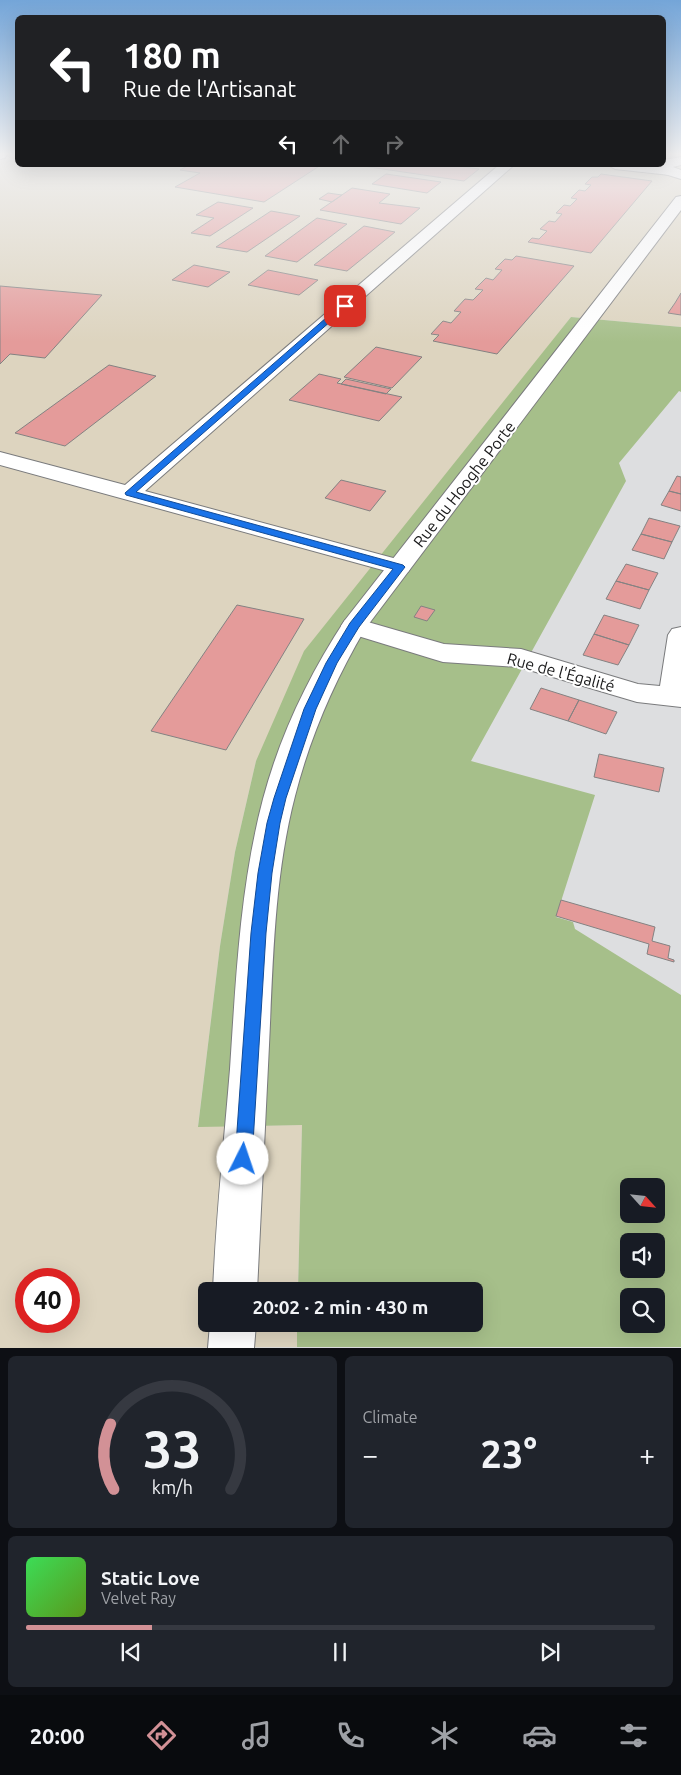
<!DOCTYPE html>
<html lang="en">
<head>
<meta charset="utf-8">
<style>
  body { margin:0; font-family:Ubuntu,sans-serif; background:#20242c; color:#f1f3f6; height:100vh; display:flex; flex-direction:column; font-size:19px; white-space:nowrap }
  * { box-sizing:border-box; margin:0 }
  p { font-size:16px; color:#9ea1a6 }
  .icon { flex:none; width:28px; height:28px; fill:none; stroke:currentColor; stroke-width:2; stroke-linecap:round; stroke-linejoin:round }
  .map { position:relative; height:1348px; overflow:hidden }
  .drawer { display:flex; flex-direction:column; gap:8px; padding:8px; background:#0d0f14; flex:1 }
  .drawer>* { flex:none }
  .hud { position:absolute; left:15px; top:15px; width:651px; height:152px; border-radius:8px; box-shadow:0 5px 20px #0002; background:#202124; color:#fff; overflow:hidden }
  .needle { width:32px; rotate:117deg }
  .tools { position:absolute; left:620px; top:1178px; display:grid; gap:10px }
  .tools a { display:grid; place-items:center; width:45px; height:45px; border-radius:8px; background:#171b24; box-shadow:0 5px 20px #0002; font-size:25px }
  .speed { position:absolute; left:15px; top:1268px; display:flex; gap:10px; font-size:25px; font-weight:700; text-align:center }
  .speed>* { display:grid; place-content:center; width:65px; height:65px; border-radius:50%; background:#171b24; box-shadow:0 5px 20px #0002; line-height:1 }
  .speed .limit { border:8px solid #d22; background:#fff; color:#111 }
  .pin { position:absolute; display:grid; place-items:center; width:42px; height:42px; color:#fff; margin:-21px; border-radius:10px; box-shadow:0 2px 8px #0006 }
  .me { position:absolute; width:55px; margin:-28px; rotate:4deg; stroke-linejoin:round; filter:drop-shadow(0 0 4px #0008) }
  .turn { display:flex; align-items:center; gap:18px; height:105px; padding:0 25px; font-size:22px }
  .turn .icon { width:65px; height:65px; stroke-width:2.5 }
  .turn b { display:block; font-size:35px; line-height:42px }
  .lanes { display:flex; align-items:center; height:48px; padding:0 25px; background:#0003; justify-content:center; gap:25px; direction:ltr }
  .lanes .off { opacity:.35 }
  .big { font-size:38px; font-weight:600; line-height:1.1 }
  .drawer .widget { flex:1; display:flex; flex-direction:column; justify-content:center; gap:8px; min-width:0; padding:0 18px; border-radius:8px; background:#20242c }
  .drawer .dial { align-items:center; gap:0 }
  .dial svg { height:130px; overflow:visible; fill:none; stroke:#363941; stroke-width:7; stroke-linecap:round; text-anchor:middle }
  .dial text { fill:#f1f3f6; stroke:none }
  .song { display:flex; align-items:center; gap:15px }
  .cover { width:60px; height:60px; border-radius:8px; background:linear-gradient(135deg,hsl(130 70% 55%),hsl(90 70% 35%)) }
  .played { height:5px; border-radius:2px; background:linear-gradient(90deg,#d29196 20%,#363941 20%) }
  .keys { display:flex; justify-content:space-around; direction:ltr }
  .heat { display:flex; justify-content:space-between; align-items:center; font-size:28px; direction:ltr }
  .drawer .tiles { flex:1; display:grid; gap:8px; grid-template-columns:1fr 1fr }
  .widget:last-child { grid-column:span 2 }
  .trip { position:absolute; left:198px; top:1282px; width:285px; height:50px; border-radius:8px; background:#171b24; box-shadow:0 5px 20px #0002; font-weight:600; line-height:50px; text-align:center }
  .tabs { display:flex; height:80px; justify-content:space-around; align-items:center; background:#090b0e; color:#9ea1a6 }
  .tabs .icon { width:35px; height:35px }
  .tabs .active { color:#d29196 }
  .tabs b { font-size:22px; color:#f1f3f6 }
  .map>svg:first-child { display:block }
</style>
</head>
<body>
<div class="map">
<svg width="681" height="1348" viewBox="0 0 681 1348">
  <rect width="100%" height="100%" fill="#dddee0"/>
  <!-- commercial -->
  <path fill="#ddd4bf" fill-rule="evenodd" d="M0,154H17L18,165H664V154H681V327L571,317L256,761L235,852L220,946L198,1126L302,1125L298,1291H206V1324H297V1347L0,1348ZM26,1279H69V1321H26Z"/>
  <!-- green -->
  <path fill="#a6bf8a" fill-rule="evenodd" d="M571,317L681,327V392L679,391L619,463L626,481L471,761L595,795L556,917L573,922L575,929L681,995V1347H297V1324H474V1291H298L302,1125L198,1127L220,946L235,852L256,761L304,651ZM629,1186H656V1214H629ZM629,1241H656V1269H629ZM629,1296H656V1324H629Z"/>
  <!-- building -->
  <path fill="#e49b9a" stroke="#848282" d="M189,165H321L264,202L175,187L200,173L180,170Z
    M356,165H450L479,169L464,181Z
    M386,174L441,182L427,193L372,184Z
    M601,174L652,181L591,253L528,242L532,238L539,239L547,231L540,229L549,221L555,222L562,214L556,213L564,205L570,206L577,199L571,198L579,190L585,191L591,185L585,184L592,177H598Z
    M352,188L390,194L379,203L420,208L401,224L320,210Z
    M328,193L342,195L332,202L319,199Z
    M218,202L253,208L210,236L191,233L214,218L196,215Z
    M271,211L300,216L247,252L216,247Z
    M317,218L347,224L297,262L265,256Z
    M364,226L395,232L347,271L314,265Z
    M516,256L574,266L497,354L433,341L439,335L431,334L443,321L451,323L461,312L454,311L465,299L473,300L483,290L475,289L486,278L493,280L502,270L495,269L505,259L512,260Z
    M194,265L230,272L208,287L172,280Z
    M268,270L318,280L299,295L248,285Z
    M0,286L102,295L45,358L10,354L0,364Z
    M681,293V315L668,313L675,303Z
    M376,347L422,357L392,388L344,377Z
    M109,365L156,376L65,446L15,433Z
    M319,374L341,379L337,383L402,397L379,421L289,400Z
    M346,379L391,389L386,394L341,384Z
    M677,476L681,477V494L669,491Z
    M341,480L386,491L370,511L325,498Z
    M669,491L681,494V511L661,505Z
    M649,518L680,526L672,542L641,534Z
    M641,534L672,542L664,559L632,550Z
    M626,564L658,573L649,590L616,581Z
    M616,581L649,590L640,609L606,599Z
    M237,605L304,619L226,750L151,731Z
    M421,606L435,610L427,621L414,617Z
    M604,615L639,625L629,645L594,634Z
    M594,634L629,645L618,665L583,655Z
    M541,688L579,700L568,721L530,709Z
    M579,700L617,712L606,734L568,721Z
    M599,754L664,768L659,792L594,777Z
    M561,900L655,927L652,941L670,946L668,958L674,960V962L647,954L649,944L556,916Z"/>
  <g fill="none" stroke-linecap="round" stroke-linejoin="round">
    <!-- street casing -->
    <g stroke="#7a7b7d" stroke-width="2">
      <path id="street" d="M0,154H7L5,158L0,159Z
        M499,165H514L145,491L408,562L411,567L408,572L399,574L390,572L0,465V452L125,485Z
        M608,165C622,165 668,161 677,171L670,175L615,169Z
        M354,618L444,644L521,649L638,684L660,686L668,635L672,629L681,627V707L637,702L519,667L443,662L433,659L345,632L341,626L345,620Z"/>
    </g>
    <!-- secondary casing -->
    <g stroke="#7a7b7d" stroke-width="2">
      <path id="secondary" d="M681,157V165L673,167L681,170V179L665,174L658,167L664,165V160Z
        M681,196V210L365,629C334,682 310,737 295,796C274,877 273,962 269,1045C265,1127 261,1209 257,1291H213C216,1217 224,1143 230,1069C236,978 240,886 263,799C280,735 309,675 345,620L676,197Z
        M210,1324H256L254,1348H208Z"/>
    </g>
    <!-- street -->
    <use href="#street" fill="#fff" fill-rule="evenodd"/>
    <!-- secondary -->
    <use href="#secondary" fill="#fff" fill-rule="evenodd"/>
  </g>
  <!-- sky -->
  <linearGradient id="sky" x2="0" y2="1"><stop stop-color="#74a5d8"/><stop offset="0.45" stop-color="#f0f0f1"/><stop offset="1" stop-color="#f0f0f1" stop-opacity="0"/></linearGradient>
  <rect width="681" height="342" fill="url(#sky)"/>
  <!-- route -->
  <path fill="#1a73e8" stroke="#114b97" d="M342,304L348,306L136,492L403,565L405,567L359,627L337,663L316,709L286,798L280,823L272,873L266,933L252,1159L249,1165L243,1167L237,1165L235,1159L251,933L258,873L267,823L274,798L304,709L326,663L350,623L393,569L126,495L125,493Z"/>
  <g text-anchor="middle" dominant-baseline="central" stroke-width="4" stroke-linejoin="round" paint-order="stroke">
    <!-- street labels -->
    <g font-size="16" fill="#19191a" stroke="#fff">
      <text transform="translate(464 484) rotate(-52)">Rue du Hooghe Porte</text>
      <text transform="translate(561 672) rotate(15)">Rue de l'Égalité</text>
    </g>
  </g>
</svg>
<div class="tools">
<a><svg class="needle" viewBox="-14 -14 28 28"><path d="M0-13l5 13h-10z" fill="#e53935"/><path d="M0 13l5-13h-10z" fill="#9ea1a6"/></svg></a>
<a><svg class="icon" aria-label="sound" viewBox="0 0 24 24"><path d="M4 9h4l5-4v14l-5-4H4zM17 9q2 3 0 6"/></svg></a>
<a><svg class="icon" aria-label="search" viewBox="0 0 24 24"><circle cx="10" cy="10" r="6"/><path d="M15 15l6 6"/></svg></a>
</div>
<div class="speed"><div class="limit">40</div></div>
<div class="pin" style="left:345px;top:306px;background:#d93025"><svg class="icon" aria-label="arrive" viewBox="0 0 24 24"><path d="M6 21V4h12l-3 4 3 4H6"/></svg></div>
<svg class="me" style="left:243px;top:1159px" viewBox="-20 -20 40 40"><circle r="19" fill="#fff"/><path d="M0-13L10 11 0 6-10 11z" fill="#1a73e8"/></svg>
<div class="trip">20:02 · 2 min · 430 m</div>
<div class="hud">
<div class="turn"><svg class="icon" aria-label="left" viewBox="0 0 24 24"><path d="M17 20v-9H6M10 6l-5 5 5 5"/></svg><div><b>180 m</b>Rue de l'Artisanat</div></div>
<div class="lanes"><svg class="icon" aria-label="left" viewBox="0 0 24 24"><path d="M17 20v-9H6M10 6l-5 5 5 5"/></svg><svg class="icon off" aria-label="ahead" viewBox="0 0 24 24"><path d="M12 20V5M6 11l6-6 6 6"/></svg><svg class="icon off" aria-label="right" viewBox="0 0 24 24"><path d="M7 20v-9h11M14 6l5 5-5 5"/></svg></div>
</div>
</div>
<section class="drawer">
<div class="tiles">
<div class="widget dial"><svg viewBox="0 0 100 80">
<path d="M14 69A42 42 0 1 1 86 69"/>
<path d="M14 69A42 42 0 0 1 12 29" stroke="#d29196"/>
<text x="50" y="56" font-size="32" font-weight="700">33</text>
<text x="50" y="72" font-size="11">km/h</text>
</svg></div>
<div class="widget"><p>Climate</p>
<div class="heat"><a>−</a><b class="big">23°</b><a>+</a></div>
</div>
<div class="widget">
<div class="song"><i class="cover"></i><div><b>Static Love</b><p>Velvet Ray</p></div></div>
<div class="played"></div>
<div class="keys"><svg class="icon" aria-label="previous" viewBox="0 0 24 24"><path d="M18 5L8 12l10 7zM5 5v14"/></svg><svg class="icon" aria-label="pause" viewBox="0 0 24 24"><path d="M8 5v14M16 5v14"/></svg><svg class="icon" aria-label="next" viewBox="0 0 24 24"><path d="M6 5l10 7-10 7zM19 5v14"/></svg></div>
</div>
</div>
</section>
<nav class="tabs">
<b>20:00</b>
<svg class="icon active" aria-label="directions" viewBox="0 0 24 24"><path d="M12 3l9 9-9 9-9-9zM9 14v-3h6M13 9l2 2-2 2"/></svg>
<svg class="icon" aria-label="music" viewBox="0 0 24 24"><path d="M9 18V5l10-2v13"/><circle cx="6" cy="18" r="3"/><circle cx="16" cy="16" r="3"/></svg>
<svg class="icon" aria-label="phone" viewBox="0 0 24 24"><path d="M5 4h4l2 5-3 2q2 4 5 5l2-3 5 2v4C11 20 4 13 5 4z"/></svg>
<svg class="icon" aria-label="climate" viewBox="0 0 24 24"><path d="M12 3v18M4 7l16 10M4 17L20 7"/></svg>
<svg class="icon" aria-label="car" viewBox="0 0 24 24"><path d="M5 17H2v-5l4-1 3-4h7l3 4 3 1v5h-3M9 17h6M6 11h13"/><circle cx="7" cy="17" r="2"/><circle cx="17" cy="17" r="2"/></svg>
<svg class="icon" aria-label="filters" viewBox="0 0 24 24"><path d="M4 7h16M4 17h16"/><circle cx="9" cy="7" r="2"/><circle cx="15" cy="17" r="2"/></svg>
</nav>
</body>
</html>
